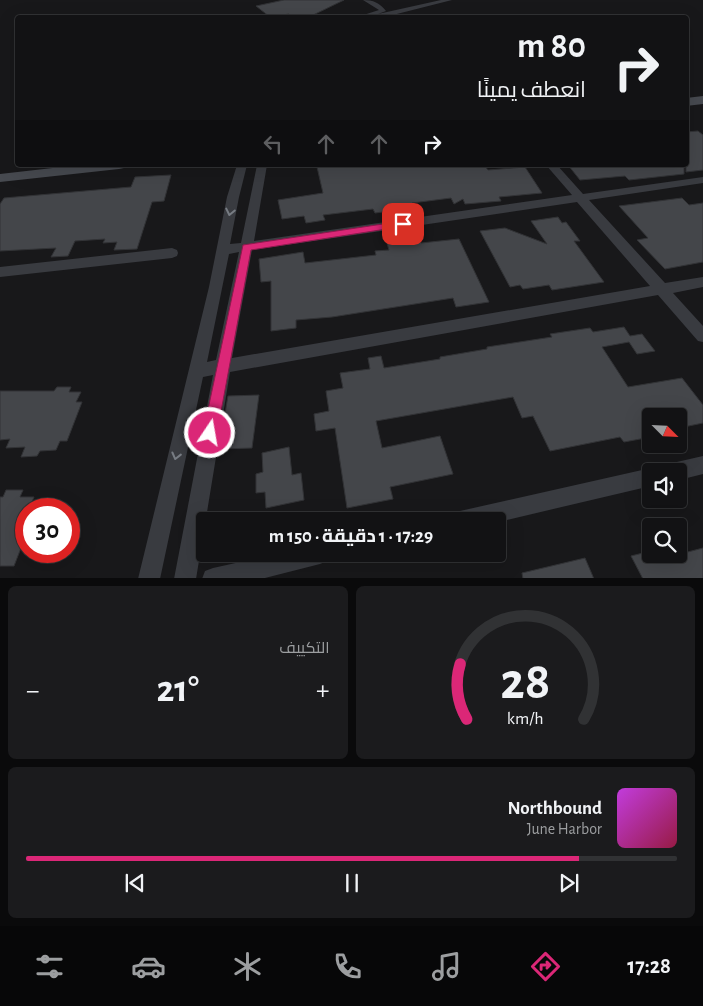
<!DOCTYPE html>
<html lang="ar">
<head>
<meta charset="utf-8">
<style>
  body { margin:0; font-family:"Alegreya Sans",Cairo,sans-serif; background:#1b1b1d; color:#f1f3f6; direction:rtl; height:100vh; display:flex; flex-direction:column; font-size:19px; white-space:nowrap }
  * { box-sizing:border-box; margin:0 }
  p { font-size:16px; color:#9c9ea0 }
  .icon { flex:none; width:28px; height:28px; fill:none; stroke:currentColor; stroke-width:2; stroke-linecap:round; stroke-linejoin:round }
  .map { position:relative; height:578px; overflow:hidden; direction:ltr }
  .panel { display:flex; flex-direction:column; gap:8px; padding:8px; background:#0a0a0b; flex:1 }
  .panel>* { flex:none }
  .top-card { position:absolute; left:15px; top:15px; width:674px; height:152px; border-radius:5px; box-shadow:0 5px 20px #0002,0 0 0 1px #313234; direction:rtl; background:#121214; color:#f1f3f6; overflow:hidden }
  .needle { width:32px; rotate:114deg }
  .buttons { position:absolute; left:642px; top:408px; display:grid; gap:10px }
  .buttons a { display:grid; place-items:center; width:45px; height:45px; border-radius:5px; background:#121214; box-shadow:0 5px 20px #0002,0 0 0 1px #313234; font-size:25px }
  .speed { position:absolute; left:15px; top:498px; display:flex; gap:10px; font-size:25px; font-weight:700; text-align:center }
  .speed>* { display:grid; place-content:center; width:65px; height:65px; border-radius:50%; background:#121214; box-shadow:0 5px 20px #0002,0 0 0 1px #313234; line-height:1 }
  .speed .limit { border:8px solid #d22; background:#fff; color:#111 }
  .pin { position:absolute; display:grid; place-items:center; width:42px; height:42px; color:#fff; margin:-21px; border-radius:10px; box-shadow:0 2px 8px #0006 }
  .me { position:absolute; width:55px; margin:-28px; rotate:12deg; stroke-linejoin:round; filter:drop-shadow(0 0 4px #0008) }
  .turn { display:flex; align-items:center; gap:18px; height:105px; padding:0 20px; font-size:22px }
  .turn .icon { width:65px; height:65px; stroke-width:2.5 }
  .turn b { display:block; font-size:35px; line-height:42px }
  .lanes { display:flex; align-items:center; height:48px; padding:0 20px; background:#0003; justify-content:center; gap:25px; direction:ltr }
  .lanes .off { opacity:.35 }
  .big { font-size:38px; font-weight:700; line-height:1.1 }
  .panel .tile { flex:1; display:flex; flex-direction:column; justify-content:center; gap:8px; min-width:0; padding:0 18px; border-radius:8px; background:#1b1b1d }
  .panel .dial { align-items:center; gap:0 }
  .dial svg { height:130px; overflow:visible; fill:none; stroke:#313234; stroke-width:7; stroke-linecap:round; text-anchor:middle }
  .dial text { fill:#f1f3f6; stroke:none }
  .song { display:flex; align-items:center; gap:15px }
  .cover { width:60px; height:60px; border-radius:8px; background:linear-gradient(135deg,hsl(290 70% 55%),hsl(340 70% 35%)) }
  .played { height:5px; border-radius:2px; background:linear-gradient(90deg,#db2777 85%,#313234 85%) }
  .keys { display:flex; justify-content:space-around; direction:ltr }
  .heat { display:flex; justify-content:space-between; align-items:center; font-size:28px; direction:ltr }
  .panel .tiles { flex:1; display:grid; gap:8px; grid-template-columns:1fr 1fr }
  .tile:last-child { grid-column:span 2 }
  .trip { position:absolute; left:196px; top:512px; width:310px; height:50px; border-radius:5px; background:#121214; box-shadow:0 5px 20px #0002,0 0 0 1px #313234; font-weight:700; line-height:50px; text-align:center; direction:rtl }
  .menu { display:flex; height:80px; justify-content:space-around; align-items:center; background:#070708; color:#9c9ea0 }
  .menu .icon { width:35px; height:35px }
  .menu .on { color:#db2777 }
  .menu b { font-size:22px; color:#f1f3f6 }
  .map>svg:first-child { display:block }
</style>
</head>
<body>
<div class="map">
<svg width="703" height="579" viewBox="0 0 703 579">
  <rect width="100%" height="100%" fill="#18181a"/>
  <!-- building -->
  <path fill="#44464a" stroke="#323336" d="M284,0H344L307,18H292L289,14L270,17L256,6Z
    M698,131L703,135V170L686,172V132Z
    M332,165H484L488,170L525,167L542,193L499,197L501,201L465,204L463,199L454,204L451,198L412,203L414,208L375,213L373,209L323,215L325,220L306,223L304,216L282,219L278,200L323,193L317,167Z
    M568,165H684V174L629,180L625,176L580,180Z
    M171,175L164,201L152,202L137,249L114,250L117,242L103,243L105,239L75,241L68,256L51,257L56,248L0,251V204L4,198L131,187L135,177Z
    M682,198L689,205L703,203V262L665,269L637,240L648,238L619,206Z
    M558,217L562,223L566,222L580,241H574L604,282L552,290L549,285L523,289L520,285L510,287L480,231L505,228L547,244L531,221Z
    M418,236L421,243L459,239L489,302L456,307L453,298L332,317L296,320V328L271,331V281L261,282L259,259L303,252L305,263L376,255L375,251L389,250L386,240Z
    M624,327L630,336L642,334L655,351L637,354L629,342L602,347L628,387L682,378L703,405V423L679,428V416H651V437L624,442L620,437L550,451L533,416L522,418L513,397L376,421L382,448L440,436L453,474L390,487L393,499L347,508L335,428L316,431L314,414L329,411L326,391L343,388L340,373L370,369L368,358L381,356L384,368L440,359V357L487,349V347L552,337L550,334L590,328L593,332Z
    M57,387H71L69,392H81L76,402H82L67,441H60L56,450L40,451L37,456L21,457L25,447L6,448L10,439L0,440V391H54Z
    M259,395L252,448L219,449L228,396Z
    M289,447L292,475L301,473L304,500L266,508L265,492L256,493V474L263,472L262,453Z
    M6,490H23L20,497H34L29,509H26V535L14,566H0V497H3Z
    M703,548V579H643L631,556L651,551V554H680Z
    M585,558L594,579H523L522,573Z"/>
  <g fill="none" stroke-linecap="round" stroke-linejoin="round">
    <!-- street -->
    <path fill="#393b40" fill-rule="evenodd" d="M363,0C373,0 380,3 386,11L378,14L441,0H452L381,18H354L379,10Z
      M237,165H247L239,197L230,244L241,243L257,165H267L254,241L572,195L546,165H557L583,194L703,177V183L589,200L665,283L703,277V287L673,293L703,326V342L698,341L658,295L230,372L196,579H174L213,375L203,377L160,579H138L209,287L227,197ZM577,202L650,286L232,358L252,250ZM239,252L216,360L207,362L229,254Z
      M172,248L177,250L178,253L177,256L172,258L0,277V267Z
      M703,456V474L679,480V471H666L668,464Z
      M651,468L658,471H651V486L498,522L450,521L453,514L460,511Z
      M276,554H330L327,561L320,564L261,579H202L205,571L213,568Z"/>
    <!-- secondary -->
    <path fill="#474a50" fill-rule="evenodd" d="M703,96V104L686,106V98Z
      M79,165H126L124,168L119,169L0,182V174Z"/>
  </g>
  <!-- one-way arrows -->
  <defs><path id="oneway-chevron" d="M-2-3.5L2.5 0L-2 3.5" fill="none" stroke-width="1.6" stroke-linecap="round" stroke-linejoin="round" transform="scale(1.25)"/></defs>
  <g stroke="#777c83">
    <use href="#oneway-chevron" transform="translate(230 212) rotate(102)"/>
    <use href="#oneway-chevron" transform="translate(176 456) rotate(104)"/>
  </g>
  <!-- route -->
  <path fill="#db2777" stroke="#8e194d" d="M403,221L406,222V226L251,250L217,433L215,438L210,440L205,438L203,433L243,245Z"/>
</svg>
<div class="buttons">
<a><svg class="needle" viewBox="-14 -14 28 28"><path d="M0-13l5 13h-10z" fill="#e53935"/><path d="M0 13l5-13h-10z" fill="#9c9ea0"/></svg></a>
<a><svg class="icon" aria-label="sound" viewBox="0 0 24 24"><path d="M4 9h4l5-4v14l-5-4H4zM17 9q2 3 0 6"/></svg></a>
<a><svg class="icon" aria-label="search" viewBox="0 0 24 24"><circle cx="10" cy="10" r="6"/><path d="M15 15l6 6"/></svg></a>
</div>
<div class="speed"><div class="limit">30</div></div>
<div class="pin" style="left:403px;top:224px;background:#d93025"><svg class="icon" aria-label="arrive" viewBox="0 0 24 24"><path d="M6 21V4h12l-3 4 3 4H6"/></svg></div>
<svg class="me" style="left:210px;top:433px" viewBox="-20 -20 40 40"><circle r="17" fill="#db2777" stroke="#fff" stroke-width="3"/><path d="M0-11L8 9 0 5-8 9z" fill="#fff"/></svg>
<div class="trip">17:29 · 1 دقيقة · 150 m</div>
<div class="top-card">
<div class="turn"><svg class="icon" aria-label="right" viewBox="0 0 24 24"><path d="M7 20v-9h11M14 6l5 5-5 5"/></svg><div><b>80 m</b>انعطف يمينًا</div></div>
<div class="lanes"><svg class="icon off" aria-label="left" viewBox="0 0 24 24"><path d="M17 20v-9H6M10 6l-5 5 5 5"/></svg><svg class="icon off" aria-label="ahead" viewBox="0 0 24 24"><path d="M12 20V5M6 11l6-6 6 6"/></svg><svg class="icon off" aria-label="ahead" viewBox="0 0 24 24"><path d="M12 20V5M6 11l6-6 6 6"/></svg><svg class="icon" aria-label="right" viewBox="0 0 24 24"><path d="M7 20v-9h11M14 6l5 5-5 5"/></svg></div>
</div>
</div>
<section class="panel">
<div class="tiles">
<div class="tile dial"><svg viewBox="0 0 100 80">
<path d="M14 69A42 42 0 1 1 86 69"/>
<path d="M14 69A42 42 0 0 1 10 35" stroke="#db2777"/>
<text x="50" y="56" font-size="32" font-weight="700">28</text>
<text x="50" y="72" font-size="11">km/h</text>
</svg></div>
<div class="tile"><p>التكييف</p>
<div class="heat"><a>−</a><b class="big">21°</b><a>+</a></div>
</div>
<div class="tile">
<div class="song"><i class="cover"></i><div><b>Northbound</b><p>June Harbor</p></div></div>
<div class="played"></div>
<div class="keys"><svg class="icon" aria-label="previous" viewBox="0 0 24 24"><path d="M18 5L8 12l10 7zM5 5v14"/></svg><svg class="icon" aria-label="pause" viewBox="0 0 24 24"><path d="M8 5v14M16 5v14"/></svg><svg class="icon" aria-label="next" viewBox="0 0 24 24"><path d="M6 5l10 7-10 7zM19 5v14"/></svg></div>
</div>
</div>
</section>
<nav class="menu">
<b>17:28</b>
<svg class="icon on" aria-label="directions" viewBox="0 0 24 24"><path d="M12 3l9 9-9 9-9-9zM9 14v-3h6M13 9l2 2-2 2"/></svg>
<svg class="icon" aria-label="music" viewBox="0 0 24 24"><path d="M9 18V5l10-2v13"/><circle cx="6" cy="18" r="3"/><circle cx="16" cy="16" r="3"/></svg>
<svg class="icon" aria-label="phone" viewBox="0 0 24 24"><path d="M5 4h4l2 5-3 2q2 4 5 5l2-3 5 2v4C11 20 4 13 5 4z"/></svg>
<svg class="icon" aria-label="climate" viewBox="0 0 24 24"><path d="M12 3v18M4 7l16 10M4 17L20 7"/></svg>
<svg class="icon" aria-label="car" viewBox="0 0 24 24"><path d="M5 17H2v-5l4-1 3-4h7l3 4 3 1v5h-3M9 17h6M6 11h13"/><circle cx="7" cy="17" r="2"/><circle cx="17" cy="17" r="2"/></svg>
<svg class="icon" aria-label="filters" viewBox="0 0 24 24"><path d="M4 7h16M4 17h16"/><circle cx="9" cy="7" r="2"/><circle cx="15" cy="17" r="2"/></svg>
</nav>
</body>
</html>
